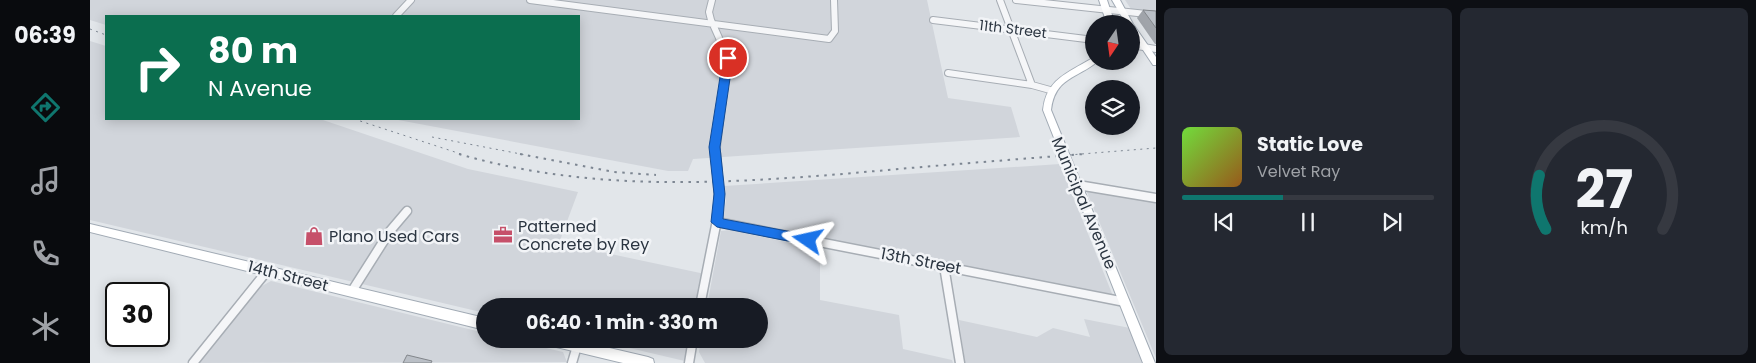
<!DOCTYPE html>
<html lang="en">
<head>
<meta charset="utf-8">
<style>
  body { margin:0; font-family:Poppins,sans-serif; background:#242831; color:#f1f3f6; height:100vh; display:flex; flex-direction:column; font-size:19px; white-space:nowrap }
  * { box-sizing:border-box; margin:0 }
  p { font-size:16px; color:#9ea1a6 }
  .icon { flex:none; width:28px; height:28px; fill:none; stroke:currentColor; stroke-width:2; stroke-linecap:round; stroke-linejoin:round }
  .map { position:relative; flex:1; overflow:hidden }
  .sheet { display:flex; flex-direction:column; gap:8px; padding:8px; background:#0d0f14; width:600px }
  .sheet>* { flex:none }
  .banner { position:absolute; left:15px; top:15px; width:475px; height:105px; border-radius:0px; box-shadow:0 2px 12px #0003; background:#0b6e4f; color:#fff; overflow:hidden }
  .needle { width:32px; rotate:193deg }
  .fabs { position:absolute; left:995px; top:15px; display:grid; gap:10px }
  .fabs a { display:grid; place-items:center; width:55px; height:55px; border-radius:50%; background:#171b24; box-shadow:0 2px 12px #0003; font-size:25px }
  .speed { position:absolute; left:15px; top:282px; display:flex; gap:10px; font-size:25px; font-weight:700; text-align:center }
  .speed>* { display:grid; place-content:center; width:65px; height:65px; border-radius:50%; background:#171b24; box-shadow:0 2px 12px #0003; line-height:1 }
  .speed .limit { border:2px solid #111; border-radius:8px; background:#fff; color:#111 }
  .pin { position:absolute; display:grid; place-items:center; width:42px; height:42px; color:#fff; margin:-21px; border:2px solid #fff; border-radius:50%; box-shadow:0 1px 5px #0007 }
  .me { position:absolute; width:55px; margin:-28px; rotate:281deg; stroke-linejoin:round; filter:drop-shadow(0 0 4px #0008) }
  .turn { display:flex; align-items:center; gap:18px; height:105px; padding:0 20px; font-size:22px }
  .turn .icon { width:65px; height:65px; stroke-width:2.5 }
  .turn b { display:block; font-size:35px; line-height:42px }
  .sheet .widget { flex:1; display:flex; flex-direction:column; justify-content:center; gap:8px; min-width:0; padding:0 18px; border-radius:8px; background:#242831 }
  .sheet .dial { align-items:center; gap:0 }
  .dial svg { height:130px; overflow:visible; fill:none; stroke:#363941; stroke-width:7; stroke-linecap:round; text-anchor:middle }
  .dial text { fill:#f1f3f6; stroke:none }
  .song { display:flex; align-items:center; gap:15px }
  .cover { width:60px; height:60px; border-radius:8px; background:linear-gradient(135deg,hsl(100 70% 55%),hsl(30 70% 35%)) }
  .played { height:5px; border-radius:2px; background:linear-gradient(90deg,#0f766e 40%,#363941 40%) }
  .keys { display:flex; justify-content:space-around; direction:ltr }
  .sheet .tiles { flex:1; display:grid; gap:8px; grid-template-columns:repeat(2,1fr) }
  .trip { position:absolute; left:386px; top:298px; width:292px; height:50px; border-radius:25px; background:#171b24; box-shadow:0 2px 12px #0003; font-weight:700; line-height:50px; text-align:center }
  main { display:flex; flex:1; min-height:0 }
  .menu { display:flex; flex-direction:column; width:90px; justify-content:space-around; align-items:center; background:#090b0e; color:#9ea1a6 }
  .menu .icon { width:35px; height:35px }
  .menu .current { color:#0f766e }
  .menu b { font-size:22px; color:#f1f3f6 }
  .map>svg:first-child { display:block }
</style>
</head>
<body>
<main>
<nav class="menu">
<b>06:39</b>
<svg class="icon current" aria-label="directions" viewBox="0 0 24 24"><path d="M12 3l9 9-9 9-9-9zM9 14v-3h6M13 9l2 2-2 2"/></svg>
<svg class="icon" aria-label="music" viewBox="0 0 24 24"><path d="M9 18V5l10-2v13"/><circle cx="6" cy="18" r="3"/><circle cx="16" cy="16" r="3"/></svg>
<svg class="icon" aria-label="phone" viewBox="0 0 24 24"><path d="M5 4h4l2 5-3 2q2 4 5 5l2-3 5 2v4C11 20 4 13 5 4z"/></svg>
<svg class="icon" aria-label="climate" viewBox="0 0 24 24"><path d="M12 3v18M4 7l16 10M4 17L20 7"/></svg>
</nav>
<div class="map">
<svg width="1066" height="363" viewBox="0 0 1066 363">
  <rect width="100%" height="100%" fill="#e2e6ea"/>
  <!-- built -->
  <path fill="#d1d5db" d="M0,0H837L858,98L921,107L930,137L603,159L598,171H578L303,119H489V16H16V25L0,20Z
    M1035,0H1066V12L1041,9Z
    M0,41L16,46V119H230L378,169L488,192L469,243L615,274L609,306H395V313L0,220Z
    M970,164L1023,296L632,219L636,201L634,186Z
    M996,190L1066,201V358Z
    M640,230L730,249V300L809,315L813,349L862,360L863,363H615L609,352L611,339H670V306H617L631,231Z
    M181,281L395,333V339H418L473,352L477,362L109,363L172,286Z
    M994,319L1040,328L1053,363H875L869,320L947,337L963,328L1000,337Z
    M501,339H603L599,362Z"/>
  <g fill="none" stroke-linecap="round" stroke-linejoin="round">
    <!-- minor-far1 casing -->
    <g stroke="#a7adb4" stroke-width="8">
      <path id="minor-far1" d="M440,0L739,39L745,31L744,0
        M622,0L619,12L621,20L638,58L626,155
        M910,0L942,85L960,90
        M926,0L1066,15
        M306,16L321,0
        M843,20L1004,40
        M1041,45L1066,49
        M858,73L942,85"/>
    </g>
    <!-- minor casing -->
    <g stroke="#a7adb4" stroke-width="11">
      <path id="minor" d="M988,185L1066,198
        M627,222L1035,302
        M854,266L870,363
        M262,291L300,231L317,211
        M610,306L628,215L629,195L626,154
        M103,363L177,271
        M482,363L487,346
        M599,363L603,339"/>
    </g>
    <!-- major casing -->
    <g stroke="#a2abb5" stroke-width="2">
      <path id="major" d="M1009,0H1017L1025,24H1017Z
        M1022,0H1030L1043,24L1066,57V65H1063L1041,32V24H1036Z
        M1001,59H1004V61H1008C987,79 965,77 961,110L1065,363H1053L953,110C956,80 977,73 1001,59Z
        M0,224L395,318V330L0,232Z
        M452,339H481L558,357L563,359L564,363H533L458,345L454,343Z"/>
    </g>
    <!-- minor-far1 -->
    <use href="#minor-far1" stroke="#f5f6f8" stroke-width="6"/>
    <!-- minor -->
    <use href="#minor" stroke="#f5f6f8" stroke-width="8"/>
    <!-- major -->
    <use href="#major" fill="#fff" fill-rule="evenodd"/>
    <!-- rail-far1 -->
    <path stroke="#7d8692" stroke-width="1" stroke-dasharray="2 4.5" stroke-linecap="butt" d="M0,29L16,35
      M264,119L374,155
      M342,137L436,155
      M979,155L1066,148"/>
    <!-- rail -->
    <path stroke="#7d8692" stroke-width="2" stroke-dasharray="2.5 5.5" stroke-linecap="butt" d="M369,154C499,192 631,184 764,173C840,166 917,160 994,154
      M430,154L524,172L566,175"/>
  </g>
  <!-- wall -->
  <path fill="#a0a4aa" d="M1053,10L1066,11V44H1065L1047,18Z"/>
  <!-- building -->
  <path fill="#babfc6" stroke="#82868b" d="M1053,10L1066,11V28Z
    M317,355L342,361L341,363H313Z"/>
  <!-- route -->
  <path fill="#1a73e8" stroke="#114b97" d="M638,55L643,58L630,147L635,194L633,219L718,235L722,236L724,240L722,243L718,245L627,227L621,222L624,194L619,147L633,58Z"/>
  <!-- icons -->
  <defs>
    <g id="office-bare" transform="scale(1.5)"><path d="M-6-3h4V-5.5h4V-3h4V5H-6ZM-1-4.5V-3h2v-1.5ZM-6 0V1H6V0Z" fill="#c6506a" stroke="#f2f4f7" stroke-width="2.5" paint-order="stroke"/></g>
    <g id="shop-bare" transform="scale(1.5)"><path d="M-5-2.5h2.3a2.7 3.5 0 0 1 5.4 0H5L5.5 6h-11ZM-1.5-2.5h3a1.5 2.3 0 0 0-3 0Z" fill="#c6506a" stroke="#f2f4f7" stroke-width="2.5" paint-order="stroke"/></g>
  </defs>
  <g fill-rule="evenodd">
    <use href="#office-bare" x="413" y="235"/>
    <use href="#shop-bare" x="224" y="236"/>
  </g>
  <g text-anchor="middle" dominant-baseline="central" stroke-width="5" stroke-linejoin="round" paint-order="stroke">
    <!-- far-street labels -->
    <g font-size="14" fill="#2b3541" stroke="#f2f4f7">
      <text transform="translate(923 29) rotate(7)">11th Street</text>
    </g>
    <!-- street labels -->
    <g font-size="16" fill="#2b3541" stroke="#f2f4f7">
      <text transform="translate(994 203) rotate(67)">Municipal Avenue</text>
      <text transform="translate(831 261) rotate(11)">13th Street</text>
      <text transform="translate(198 276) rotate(14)">14th Street</text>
    </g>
    <!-- poi labels -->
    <g font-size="16" fill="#2b3541" stroke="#f2f4f7" text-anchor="start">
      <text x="428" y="226">Patterned<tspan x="428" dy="18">Concrete by Rey</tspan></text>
      <text x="239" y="236">Plano Used Cars</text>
    </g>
  </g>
</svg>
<div class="fabs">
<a><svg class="needle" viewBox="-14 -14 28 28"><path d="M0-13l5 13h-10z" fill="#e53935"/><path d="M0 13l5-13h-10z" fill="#9ea1a6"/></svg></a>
<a><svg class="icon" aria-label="layers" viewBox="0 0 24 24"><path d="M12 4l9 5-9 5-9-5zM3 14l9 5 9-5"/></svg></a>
</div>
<div class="speed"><div class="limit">30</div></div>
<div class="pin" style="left:638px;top:58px;background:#d93025"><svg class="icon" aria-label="arrive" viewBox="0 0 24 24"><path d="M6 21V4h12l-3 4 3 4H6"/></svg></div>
<svg class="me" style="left:718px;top:240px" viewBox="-20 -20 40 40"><path d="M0-17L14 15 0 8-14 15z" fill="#1a73e8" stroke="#fff" stroke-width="4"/></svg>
<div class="trip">06:40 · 1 min · 330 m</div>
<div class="banner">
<div class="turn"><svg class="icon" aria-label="right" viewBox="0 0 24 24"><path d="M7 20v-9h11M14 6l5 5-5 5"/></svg><div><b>80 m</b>N Avenue</div></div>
</div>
</div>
<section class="sheet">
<div class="tiles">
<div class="widget">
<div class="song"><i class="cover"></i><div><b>Static Love</b><p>Velvet Ray</p></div></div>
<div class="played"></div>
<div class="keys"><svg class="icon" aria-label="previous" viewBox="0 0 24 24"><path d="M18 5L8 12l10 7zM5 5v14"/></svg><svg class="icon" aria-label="pause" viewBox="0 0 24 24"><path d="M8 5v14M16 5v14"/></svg><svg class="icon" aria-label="next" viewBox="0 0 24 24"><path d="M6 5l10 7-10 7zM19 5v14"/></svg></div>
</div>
<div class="widget dial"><svg viewBox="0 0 100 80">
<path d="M14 69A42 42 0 1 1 86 69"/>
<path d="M14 69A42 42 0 0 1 10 36" stroke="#0f766e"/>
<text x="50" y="56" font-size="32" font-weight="700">27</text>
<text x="50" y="72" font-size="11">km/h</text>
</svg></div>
</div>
</section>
</main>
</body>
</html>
